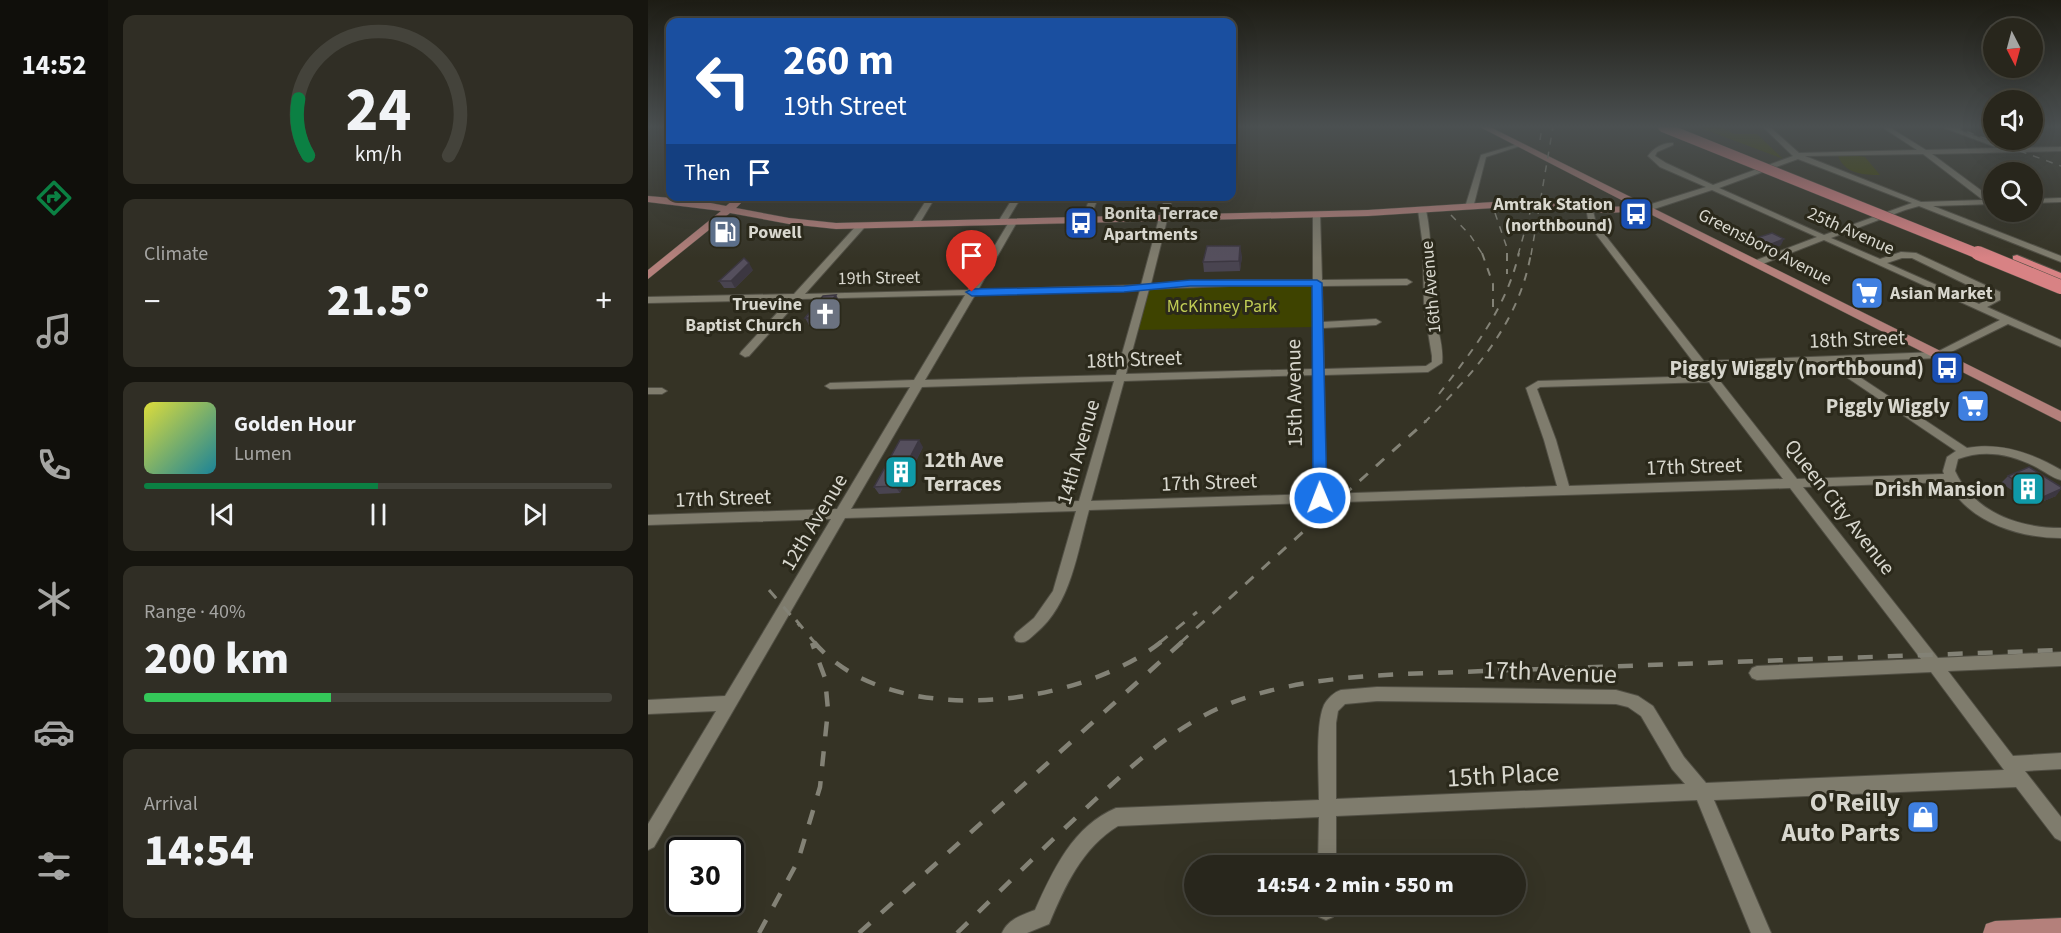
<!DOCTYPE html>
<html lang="en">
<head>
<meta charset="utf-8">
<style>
  body { margin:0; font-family:"Source Sans 3",sans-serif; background:#302e25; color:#f1f3f6; height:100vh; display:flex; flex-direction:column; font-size:22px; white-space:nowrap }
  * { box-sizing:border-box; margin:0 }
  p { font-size:20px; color:#a5a5a3 }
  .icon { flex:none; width:33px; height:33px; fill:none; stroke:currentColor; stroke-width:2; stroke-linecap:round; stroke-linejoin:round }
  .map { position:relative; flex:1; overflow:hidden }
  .sheet { display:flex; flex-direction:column; gap:15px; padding:15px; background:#16150f; width:540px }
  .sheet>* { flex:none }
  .hud { position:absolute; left:18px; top:18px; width:570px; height:183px; border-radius:12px; box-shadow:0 6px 24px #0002,0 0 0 2px #44433b; background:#1a4fa0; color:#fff; overflow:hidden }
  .needle { width:39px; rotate:174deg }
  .buttons { position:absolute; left:1335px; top:18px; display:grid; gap:12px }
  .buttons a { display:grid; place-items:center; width:60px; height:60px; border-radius:50%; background:#28261c; box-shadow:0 6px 24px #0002,0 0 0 2px #44433b; font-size:30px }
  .speed { position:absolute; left:18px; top:837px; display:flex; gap:12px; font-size:30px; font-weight:700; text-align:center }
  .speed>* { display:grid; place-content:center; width:78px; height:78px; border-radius:50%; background:#28261c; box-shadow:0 6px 24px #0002,0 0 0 2px #44433b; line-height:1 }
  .speed .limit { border:3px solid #111; border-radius:9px; background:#fff; color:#111 }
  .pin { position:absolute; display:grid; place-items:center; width:51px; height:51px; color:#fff; margin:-62px -26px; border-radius:50% 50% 50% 0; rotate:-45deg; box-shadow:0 0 6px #0007 }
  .pin .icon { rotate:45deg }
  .me { position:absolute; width:66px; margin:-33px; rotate:359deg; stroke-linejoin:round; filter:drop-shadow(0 0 4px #0008) }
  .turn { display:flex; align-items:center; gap:21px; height:126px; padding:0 18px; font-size:27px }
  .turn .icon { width:78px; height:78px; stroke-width:2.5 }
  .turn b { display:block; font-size:42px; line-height:51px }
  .then { display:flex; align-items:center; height:57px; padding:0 18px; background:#0003; gap:12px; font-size:22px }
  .big { font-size:45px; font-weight:800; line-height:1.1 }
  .sheet .card { flex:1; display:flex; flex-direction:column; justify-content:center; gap:9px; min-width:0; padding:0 21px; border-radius:12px; background:#302e25 }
  .sheet .dial { align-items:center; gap:0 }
  .dial svg { height:156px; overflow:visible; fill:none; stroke:#44433b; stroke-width:7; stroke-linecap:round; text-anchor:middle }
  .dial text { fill:#f1f3f6; stroke:none }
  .song { display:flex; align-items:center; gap:18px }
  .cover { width:72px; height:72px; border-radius:9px; background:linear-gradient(135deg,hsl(60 70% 55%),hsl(190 70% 35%)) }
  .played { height:6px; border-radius:3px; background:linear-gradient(90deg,#0b8043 50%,#44433b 50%) }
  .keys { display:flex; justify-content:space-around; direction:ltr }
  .heat { display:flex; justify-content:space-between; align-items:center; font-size:33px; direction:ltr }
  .charge { height:9px; border-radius:4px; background:linear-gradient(90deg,#34c759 40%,#44433b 0) }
  .trip { position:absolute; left:536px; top:855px; width:342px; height:60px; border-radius:30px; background:#28261c; box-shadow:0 6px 24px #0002,0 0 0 2px #44433b; font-weight:800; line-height:60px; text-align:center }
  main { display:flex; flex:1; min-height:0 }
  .dock { display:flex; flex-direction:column; width:108px; justify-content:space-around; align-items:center; background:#100f0b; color:#a5a5a3 }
  .dock .icon { width:42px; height:42px }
  .dock .active { color:#0b8043 }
  .dock b { font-size:27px; color:#f1f3f6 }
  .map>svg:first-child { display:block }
</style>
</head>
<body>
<main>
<nav class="dock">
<b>14:52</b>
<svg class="icon active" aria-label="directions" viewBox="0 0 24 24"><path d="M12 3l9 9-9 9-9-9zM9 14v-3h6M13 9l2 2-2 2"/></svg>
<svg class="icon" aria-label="music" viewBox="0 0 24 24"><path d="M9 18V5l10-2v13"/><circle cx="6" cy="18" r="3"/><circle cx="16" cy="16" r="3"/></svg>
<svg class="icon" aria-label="phone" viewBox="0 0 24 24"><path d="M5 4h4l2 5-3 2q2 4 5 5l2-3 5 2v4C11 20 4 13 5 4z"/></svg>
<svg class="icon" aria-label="climate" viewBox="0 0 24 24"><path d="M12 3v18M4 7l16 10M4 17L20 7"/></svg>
<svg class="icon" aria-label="car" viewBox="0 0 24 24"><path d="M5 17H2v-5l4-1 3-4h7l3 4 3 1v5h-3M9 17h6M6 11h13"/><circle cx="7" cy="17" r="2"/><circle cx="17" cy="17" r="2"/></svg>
<svg class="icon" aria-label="filters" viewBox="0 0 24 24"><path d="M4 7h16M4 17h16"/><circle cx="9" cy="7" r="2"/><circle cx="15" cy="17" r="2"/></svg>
</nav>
<section class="sheet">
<div class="card dial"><svg viewBox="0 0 100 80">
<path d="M14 69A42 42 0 1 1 86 69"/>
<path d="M14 69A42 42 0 0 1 9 40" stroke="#0b8043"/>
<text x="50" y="56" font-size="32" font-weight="700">24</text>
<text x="50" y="72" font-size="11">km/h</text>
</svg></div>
<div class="card"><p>Climate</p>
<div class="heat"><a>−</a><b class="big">21.5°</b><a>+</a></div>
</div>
<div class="card">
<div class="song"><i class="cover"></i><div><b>Golden Hour</b><p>Lumen</p></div></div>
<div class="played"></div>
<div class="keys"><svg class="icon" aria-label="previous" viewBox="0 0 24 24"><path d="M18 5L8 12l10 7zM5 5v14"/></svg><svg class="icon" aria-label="pause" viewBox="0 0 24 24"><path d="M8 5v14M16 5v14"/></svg><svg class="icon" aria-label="next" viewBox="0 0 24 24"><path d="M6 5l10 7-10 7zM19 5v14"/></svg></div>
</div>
<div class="card"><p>Range · 40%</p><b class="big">200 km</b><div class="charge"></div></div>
<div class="card"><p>Arrival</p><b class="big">14:54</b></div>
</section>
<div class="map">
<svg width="1413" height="933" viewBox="0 0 1413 933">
  <rect width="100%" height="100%" fill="#353325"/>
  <!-- green -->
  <path fill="#3e4300" d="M1050,127H1073L1086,134H1109L1135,159Z
    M1206,155L1217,157L1232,175C1216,175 1197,174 1190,156Z
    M669,283V327L486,330L498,286Z"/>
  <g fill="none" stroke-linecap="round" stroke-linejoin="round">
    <!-- minor casing -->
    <g stroke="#514f44" stroke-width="2">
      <path id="minor" d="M1115,127H1122L1151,153L1269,150L1234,127H1241L1278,150L1350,148L1294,127H1303L1355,146L1356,148L1413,147V151L1284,154L1346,200V204L1285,206L1413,256V262L1271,206L1257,210L1183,238L1232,259L1253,252L1268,253L1352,292V300L1339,307L1413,340V347L1360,324L1291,358L1189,362L1319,448C1353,442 1384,453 1413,470V480C1404,478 1396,471 1388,467C1363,454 1336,449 1310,459L1307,471C1326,512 1370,528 1413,528V538C1372,538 1319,522 1300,482L1155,487L1290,658L1413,652V666L1300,671L1365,756L1413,753V769L1377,771L1413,817V841L1407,838L1368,787L1066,800L1123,933H1103L1049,800L688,816V866H670L671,817L470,826C434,848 417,886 401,924L379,933H354C360,919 374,915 387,910C405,870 425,826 468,808L671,800C671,776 667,725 676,705C679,699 686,692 693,690L729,687L968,690L990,696L1005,706L1036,757L1058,783L1356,770L1283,672L1109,680L1104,678L1101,673L1104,668L1109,666L1273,659L1142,488L441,510C429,553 423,604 388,633C381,639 377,645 368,641L366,637L368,633L386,618L405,591L428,511L197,518L6,847L0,850V824L68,711L0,714V700L77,696L183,519L0,525V515L189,509L262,387L182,389L177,386L182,383L266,380L317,295L152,299L101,356L97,357L92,354L93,352L141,300L0,303V297L146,294L210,224H216V228L157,294L320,290L361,222L365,220L369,222L330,290L493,285L517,196H525L503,284L582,280H665V214L672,212L674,280L759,279L764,282L759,285L674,286L675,322L728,319L733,322L728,325L675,328L676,369L778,366L784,362V356L776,308L775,246L770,210L774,208L778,210C785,242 782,275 786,308C788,327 796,344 794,363L780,372L676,375L678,494L909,486L896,440L878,388L890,381L1056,376L941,225L938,207H944L948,223L957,235L1056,361L1289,352L1352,320L1176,240L1112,265H1106V261L1169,237L1064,190L1003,210H997V206L1058,187L1012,167L1000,156C1005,148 1016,142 1025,143V145L1009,152L1007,156L1018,163L1065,185L1145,156ZM1275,154L1335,200L1273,202L1157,156ZM1150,159L1264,203L1176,235L1071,188ZM1254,258H1264L1344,297L1331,304L1239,263ZM582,286H665V369L478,374L501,289ZM492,290L468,375L277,380L327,295ZM1176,362L1308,451L1299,457L1295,471L1296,474L1149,479L1061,367ZM665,375L666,494L443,501L476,381ZM466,381L431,501L203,509L274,387ZM1061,382L1135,479L921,486L908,440L889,389L892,387ZM729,701L968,704L980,707L993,716L1024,769L1037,784L688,799V723L690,711L697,704Z
        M870,144L875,145L838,157L826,204L819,206L818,204L833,155Z
        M281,196H288L270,226H264L263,224Z
        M366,196H374L357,224H351L350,222Z
        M443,196H451L441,220L434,222L433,220Z
        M1413,198V202L1384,203V199Z
        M0,388H14L19,391L14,394H0Z
        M668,904H688L685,917L678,920L671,917Z"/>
    </g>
    <!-- major casing -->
    <g stroke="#514f44" stroke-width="1">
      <path id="major" d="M832,127H842L1413,411V422L996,211L959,213L877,206L720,216L188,229L141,224L82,213L0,279V270L73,211L0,202V196L47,200L78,206L90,196H100L88,208L141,218L188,223L720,210L877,200L959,207L985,206Z
        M1413,918V933H1335L1338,924L1347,921Z"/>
    </g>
    <!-- highway casing -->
    <g stroke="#514f44" stroke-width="2">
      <path id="highway" d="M1369,255L1413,273V281L1365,262V256Z"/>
    </g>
    <!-- minor -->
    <use href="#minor" fill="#7f7c6d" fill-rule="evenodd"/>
    <!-- major -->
    <use href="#major" fill="#b4807b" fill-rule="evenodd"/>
    <!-- highway -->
    <use href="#highway" fill="#d88284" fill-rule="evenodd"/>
    <!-- rail-far3 -->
    <path stroke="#838276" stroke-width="1.5" stroke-dasharray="7 7" stroke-linecap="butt" d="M1306,127L1413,166
      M892,140L894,127
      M847,213L859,248V255
      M803,215L822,235L835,255
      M870,255L883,209
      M883,255L905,127"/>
    <!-- rail-far2 -->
    <path stroke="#838276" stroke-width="2" stroke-dasharray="8 8" stroke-linecap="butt" d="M834,253L845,284V312
      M859,253V274
      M791,394C825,350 858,309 871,253
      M776,423C825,374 871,324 883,253"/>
    <!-- rail-far1 -->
    <path stroke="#838276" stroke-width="3" stroke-dasharray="11 11" stroke-linecap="butt" d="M121,590L152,626
      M148,620L167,643
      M511,643L549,612
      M532,643L778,421"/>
    <!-- rail -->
    <path stroke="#838276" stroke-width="4.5" stroke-dasharray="15 15" stroke-linecap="butt" d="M166,642C241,731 429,708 513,642
      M111,933L150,861L172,787L180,710L177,678L164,643
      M211,933L534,642
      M309,933C350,893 391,852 433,813C477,772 521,729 578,705C634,682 696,677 756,674L1413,650"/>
    <!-- highway-bridge-far1 casing -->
    <g stroke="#514f44" stroke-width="11" stroke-linecap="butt">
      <path id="highway-bridge-far1" d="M1015,127L1333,255"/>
    </g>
    <!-- highway-bridge casing -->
    <g stroke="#514f44" stroke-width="15" stroke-linecap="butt">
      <path id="highway-bridge" d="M1330,253L1413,287"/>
    </g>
    <!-- highway-bridge-far1 -->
    <use href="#highway-bridge-far1" stroke="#d88284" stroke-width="10"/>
    <!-- highway-bridge -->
    <use href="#highway-bridge" stroke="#d88284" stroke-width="14"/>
  </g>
  <!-- wall -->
  <path fill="#494450" d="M1102,240L1133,245L1113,253L1100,247Z
    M594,256L592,271L556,272L555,262Z
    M105,270L87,288H76L71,281Z
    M192,302L174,325H161L157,318Z
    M275,447L252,493L231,494L226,487Z
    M1360,476L1408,496L1386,505L1353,483Z"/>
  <!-- shaded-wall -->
  <path fill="#3c3741" d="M1136,239L1133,245L1113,253L1116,247Z
    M592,246L594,256L592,271L591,261Z
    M101,263L105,270L87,288L83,281Z
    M188,295L192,302L174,325L170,318Z
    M271,440L275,447L252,493L247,486Z
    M1413,489L1408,496L1386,505L1393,498Z"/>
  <!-- building -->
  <path fill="#554f5d" stroke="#3c3741" stroke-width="1.5" d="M1124,233L1136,239L1116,247L1102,240Z
    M559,246H592L591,261L555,262Z
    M96,258L101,263L83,281H71Z
    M188,295L170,318H157L175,296Z
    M252,440H271L247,486L226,487Z
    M1381,467L1413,487V489L1393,498L1360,476Z"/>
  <!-- sky -->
  <linearGradient id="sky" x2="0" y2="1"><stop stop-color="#1d1c14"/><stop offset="0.49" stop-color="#4b5051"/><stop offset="1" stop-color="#4b5051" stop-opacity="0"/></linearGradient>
  <rect width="1413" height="258" fill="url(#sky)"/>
  <!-- route -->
  <path fill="#1a73e8" stroke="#114b97" stroke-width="1.5" d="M542,280H669L674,283L679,498L677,502H667L665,498L664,286H542L476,292L324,296L318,292L324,289L476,286Z"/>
  <!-- icons -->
  <defs>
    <g id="bus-square" transform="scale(1.725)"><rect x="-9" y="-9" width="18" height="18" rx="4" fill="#1a4fb4" stroke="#2b291b"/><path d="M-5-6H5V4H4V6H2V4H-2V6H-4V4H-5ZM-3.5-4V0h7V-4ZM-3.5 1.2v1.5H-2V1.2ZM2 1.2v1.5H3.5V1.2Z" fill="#fff"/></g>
    <g id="fuel-square" transform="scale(1.725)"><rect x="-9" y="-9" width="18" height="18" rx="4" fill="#5c6f8a" stroke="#2b291b"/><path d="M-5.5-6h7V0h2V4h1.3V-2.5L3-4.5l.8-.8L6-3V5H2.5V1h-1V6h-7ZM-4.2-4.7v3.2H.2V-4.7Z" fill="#fff"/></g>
    <g id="supermarket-square" transform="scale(1.725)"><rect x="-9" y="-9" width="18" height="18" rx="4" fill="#3f7fe0" stroke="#2b291b"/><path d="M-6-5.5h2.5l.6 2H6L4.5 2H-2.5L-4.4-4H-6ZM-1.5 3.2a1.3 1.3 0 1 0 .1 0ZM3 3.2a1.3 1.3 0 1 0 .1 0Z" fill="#fff"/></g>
    <g id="church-square" transform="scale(1.725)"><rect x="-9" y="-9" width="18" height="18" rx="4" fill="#6b7280" stroke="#2b291b"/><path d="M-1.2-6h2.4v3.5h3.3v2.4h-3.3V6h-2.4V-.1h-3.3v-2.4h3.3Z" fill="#fff"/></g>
    <g id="building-square" transform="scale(1.725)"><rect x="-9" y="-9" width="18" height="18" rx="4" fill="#0f9aa8" stroke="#2b291b"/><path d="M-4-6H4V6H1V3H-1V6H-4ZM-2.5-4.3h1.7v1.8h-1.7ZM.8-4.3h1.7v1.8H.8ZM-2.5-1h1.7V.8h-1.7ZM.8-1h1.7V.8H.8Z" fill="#fff"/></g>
    <g id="shop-square" transform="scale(1.725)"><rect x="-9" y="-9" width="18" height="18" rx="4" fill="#3f7fe0" stroke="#2b291b"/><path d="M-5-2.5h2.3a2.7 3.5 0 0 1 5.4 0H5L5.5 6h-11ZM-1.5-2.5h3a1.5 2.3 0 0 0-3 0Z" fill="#fff"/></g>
  </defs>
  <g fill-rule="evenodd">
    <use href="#bus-square" x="988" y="214"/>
    <use href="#bus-square" x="433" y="223"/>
    <use href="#fuel-square" x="77" y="232"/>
    <use href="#supermarket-square" x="1219" y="293"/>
    <use href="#church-square" x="177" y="314"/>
    <use href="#bus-square" x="1299" y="368"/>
    <use href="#supermarket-square" x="1325" y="406"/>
    <use href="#building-square" x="253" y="472"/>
    <use href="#building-square" x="1380" y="489"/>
    <use href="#shop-square" x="1275" y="817"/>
  </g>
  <g text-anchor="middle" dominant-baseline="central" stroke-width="6" stroke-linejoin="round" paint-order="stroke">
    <!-- far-poi labels -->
    <g font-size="18" font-weight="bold" fill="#d8d7ce" stroke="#2b291b" text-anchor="start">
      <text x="965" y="204" text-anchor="end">Amtrak Station<tspan x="965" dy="21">(northbound)</tspan></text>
      <text x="456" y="213">Bonita Terrace<tspan x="456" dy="21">Apartments</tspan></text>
      <text x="100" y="232">Powell</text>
      <text x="1242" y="293">Asian Market</text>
      <text x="154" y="304" text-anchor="end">Truevine<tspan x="154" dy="21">Baptist Church</tspan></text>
    </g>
    <!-- far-street labels -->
    <g font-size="18" fill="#d8d7ce" stroke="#2b291b">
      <text transform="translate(1203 231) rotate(24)">25th Avenue</text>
      <text transform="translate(1117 247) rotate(27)">Greensboro Avenue</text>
      <text transform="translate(231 278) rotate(-1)">19th Street</text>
      <text transform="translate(783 287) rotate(-95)">16th Avenue</text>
    </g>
    <!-- far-park labels -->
    <g font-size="18" fill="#c1cd55" stroke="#2b291b">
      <text x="574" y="306">McKinney Park</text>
    </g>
    <!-- street labels -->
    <g font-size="21" fill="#d8d7ce" stroke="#2b291b">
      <text transform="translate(1209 339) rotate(-2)">18th Street</text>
      <text transform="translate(486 359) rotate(-2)">18th Street</text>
      <text transform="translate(646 393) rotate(-91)">15th Avenue</text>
      <text transform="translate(430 452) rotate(-74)">14th Avenue</text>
      <text transform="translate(1046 466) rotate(-2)">17th Street</text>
      <text transform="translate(561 482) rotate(-2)">17th Street</text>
      <text transform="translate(75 498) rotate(-2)">17th Street</text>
      <text transform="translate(1192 507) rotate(52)">Queen City Avenue</text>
      <text transform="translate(166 522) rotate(-59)">12th Avenue</text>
    </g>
    <!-- poi labels -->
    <g font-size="21" font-weight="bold" fill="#d8d7ce" stroke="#2b291b" text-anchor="end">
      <text x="1276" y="368">Piggly Wiggly (northbound)</text>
      <text x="1302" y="406">Piggly Wiggly</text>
      <text x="276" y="460" text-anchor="start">12th Ave<tspan x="276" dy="24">Terraces</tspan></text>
      <text x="1357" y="489">Drish Mansion</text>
    </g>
    <!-- near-street labels -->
    <g font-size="26" fill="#d8d7ce" stroke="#2b291b">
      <text transform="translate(902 672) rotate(2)">17th Avenue</text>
      <text transform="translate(855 775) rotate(-3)">15th Place</text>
    </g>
    <!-- near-poi labels -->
    <g font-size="26" font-weight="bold" fill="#d8d7ce" stroke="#2b291b" text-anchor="end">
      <text x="1252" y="802">O'Reilly<tspan x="1252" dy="30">Auto Parts</tspan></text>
    </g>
  </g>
</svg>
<div class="buttons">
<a><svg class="needle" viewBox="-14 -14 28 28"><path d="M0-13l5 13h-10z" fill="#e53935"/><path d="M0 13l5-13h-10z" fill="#a5a5a3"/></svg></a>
<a><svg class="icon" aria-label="sound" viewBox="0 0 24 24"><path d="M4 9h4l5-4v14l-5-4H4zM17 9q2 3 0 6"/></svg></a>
<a><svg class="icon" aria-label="search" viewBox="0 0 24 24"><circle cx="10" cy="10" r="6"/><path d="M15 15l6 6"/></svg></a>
</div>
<div class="speed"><div class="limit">30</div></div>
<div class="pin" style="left:324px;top:292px;background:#d93025"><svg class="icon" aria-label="arrive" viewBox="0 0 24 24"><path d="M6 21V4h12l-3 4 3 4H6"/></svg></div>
<svg class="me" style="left:672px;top:498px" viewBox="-20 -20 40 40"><circle r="17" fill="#1a73e8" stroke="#fff" stroke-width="3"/><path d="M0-11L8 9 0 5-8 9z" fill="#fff"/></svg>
<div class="trip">14:54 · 2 min · 550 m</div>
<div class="hud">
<div class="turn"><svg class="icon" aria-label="left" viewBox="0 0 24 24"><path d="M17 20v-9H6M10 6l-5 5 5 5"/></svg><div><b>260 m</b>19th Street</div></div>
<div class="then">Then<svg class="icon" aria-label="arrive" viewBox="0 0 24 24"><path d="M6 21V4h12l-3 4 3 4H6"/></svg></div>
</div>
</div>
</main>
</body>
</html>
